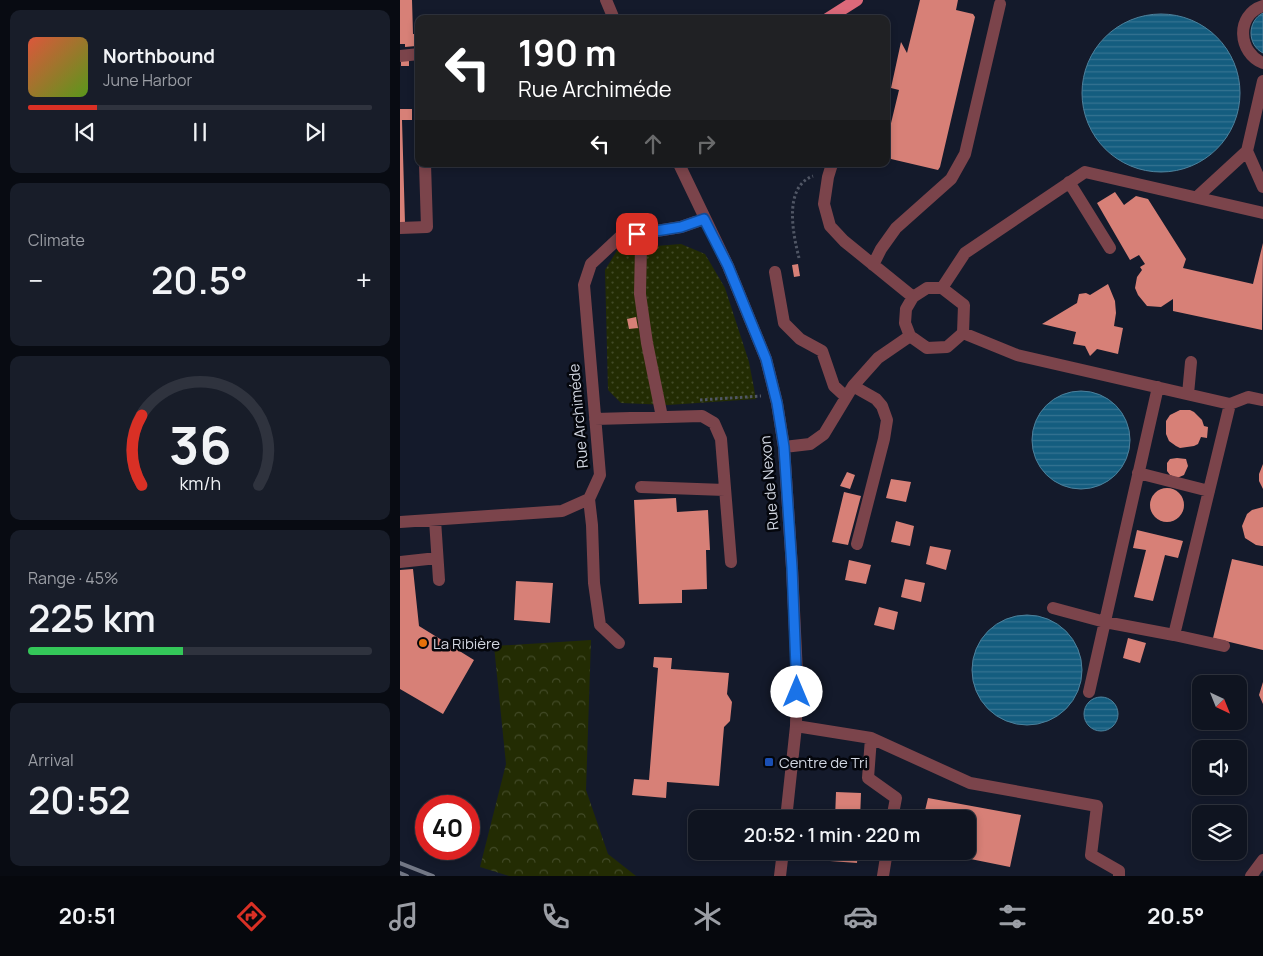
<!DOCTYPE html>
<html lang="en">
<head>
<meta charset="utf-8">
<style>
  body { margin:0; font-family:Manrope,sans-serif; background:#181d29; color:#f1f3f6; height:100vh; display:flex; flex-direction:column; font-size:19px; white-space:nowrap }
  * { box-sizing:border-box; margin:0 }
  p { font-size:16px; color:#9b9ea5 }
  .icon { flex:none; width:28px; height:28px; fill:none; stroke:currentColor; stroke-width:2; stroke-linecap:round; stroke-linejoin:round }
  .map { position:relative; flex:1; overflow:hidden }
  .side { display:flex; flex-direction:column; gap:10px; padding:10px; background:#080b12; width:400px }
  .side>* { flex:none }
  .guide { position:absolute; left:15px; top:15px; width:475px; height:152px; border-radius:10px; box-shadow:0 2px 8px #0003,0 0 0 1px #2f333e; background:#202124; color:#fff; overflow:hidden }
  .needle { width:32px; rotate:137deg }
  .fabs { position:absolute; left:792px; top:675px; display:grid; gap:10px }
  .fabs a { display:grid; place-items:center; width:55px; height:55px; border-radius:10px; background:#0f1420; box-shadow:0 2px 8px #0003,0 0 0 1px #2f333e; font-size:25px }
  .speed { position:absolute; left:15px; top:795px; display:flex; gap:10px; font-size:25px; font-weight:700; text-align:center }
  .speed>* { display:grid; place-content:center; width:65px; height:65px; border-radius:50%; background:#0f1420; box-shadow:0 2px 8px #0003,0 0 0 1px #2f333e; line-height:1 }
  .speed .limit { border:8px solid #d22; background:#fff; color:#111 }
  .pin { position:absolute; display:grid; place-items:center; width:42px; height:42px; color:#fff; margin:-21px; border-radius:10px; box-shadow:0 2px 8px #0006 }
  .me { position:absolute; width:55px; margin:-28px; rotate:0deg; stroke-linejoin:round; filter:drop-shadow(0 0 4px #0008) }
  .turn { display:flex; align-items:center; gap:18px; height:105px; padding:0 20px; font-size:22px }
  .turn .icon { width:65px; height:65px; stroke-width:2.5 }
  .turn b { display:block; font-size:35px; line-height:42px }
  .lanes { display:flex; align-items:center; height:48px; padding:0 20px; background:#0003; justify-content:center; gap:25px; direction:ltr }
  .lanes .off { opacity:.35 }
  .big { font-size:38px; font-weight:600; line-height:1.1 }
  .side .widget { flex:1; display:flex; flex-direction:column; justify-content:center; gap:8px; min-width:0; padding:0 18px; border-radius:10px; background:#181d29 }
  .side .dial { align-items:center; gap:0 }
  .dial svg { height:130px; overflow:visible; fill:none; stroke:#2f333e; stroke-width:7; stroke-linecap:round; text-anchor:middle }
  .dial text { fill:#f1f3f6; stroke:none }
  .song { display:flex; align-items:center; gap:15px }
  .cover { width:60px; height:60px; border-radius:8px; background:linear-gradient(135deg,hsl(10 70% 55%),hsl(90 70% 35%)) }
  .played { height:5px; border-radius:2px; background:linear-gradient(90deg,#d93025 20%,#2f333e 20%) }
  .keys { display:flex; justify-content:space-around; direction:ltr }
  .heat { display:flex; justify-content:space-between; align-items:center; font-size:28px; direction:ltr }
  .charge { height:8px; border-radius:4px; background:linear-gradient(90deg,#34c759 45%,#2f333e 0) }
  .trip { position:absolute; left:288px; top:810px; width:288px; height:50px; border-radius:10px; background:#0f1420; box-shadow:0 2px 8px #0003,0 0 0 1px #2f333e; font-weight:600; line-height:50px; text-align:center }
  .dock { display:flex; height:80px; justify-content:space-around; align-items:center; background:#06080d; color:#9b9ea5 }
  .dock .icon { width:35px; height:35px }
  .dock .current { color:#d93025 }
  .dock b { font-size:22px; color:#f1f3f6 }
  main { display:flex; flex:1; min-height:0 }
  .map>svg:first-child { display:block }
</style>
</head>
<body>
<main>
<section class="side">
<div class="widget">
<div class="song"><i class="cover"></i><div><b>Northbound</b><p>June Harbor</p></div></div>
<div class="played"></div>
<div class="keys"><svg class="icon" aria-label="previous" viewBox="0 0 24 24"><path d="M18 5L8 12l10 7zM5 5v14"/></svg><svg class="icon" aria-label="pause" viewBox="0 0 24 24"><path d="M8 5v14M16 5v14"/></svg><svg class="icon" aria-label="next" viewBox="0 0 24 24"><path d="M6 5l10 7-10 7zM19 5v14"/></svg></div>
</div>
<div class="widget"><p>Climate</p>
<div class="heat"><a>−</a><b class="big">20.5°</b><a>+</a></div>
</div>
<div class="widget dial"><svg viewBox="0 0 100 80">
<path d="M14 69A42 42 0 1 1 86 69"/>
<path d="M14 69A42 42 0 0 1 14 26" stroke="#d93025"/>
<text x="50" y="56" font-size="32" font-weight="700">36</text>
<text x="50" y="72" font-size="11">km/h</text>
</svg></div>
<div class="widget"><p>Range · 45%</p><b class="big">225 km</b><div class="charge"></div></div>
<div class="widget"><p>Arrival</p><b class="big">20:52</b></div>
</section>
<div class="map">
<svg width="863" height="876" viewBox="0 0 863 876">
  <defs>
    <pattern id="grass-dots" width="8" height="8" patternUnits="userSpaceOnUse" patternTransform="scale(1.25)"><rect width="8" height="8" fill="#232c03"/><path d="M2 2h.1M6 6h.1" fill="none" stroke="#424a27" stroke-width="1.8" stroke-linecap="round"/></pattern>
    <pattern id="forest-crowns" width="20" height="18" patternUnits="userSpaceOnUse" patternTransform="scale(1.25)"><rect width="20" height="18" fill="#232c03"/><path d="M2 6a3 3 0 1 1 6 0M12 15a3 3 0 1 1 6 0" fill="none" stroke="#424a27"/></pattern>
    <pattern id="water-rules" width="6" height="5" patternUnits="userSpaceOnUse" patternTransform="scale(1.25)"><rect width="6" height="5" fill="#145d7f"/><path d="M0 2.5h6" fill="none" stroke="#357391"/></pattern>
  </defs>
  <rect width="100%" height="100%" fill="#141a2b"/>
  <!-- grass -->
  <path fill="url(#grass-dots)" d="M281,244L305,254L325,288L349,362L356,399L268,405L221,403L208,390L205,270L218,249Z"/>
  <!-- forest -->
  <path fill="url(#forest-crowns)" d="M191,640L186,790L208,854L236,876H109L80,867L106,764L94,646Z"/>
  <!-- water -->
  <path fill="url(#water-rules)" stroke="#4c819c" d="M863,13V53C847,45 847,21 863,13Z
    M682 93a79 79 0 1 1 158 0a79 79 0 1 1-158 0Z
    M632 440a49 49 0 1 1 98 0a49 49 0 1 1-98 0Z
    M572 670a55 55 0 1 1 110 0a55 55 0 1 1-110 0Z
    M684 714a17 17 0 1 1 34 0a17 17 0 1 1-34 0Z"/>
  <!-- building -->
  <path fill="#d78077" d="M0,0H12L13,34H16V46L5,47V44H0Z
    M520,0H558L556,10L573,14L575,17L540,167L538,170L491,159L489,154L486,152V144L499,90L491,88L501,42L507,53Z
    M1,60H9V66H1Z
    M0,109H12V120H2L5,223H0Z
    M715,192L724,205L736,196L748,199L786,259L783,268L853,284L863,243L862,330L773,311V299L761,307L747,306L738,295L735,288L737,277L742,270L740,267L745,264L739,255L730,260L697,203Z
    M398,264L400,276L394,277L392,265Z
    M708,284L715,301L716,313L714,326L723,328L718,354L697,349L690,356L685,346L673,344L676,332L642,324L677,303L679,294L686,293L690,295Z
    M236,317L238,328L229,329L227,319Z
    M780,410H790L794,412L802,420L804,426L808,427L807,438L801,437L798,444L794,446L780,448L776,446L769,441L766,434V421L770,415Z
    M777,458L786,459L788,466L784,475L777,478L770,475L767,471V463L770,459Z
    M863,464V489L859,481V474Z
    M447,472L455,475L450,489L440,486Z
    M491,479L511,482L506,502L486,498Z
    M750 505a17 17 0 1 1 34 0a17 17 0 1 1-34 0Z
    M444,492L461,496L448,545L432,542Z
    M276,498L277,512L308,510L310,550H306L307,589L282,590V603L239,604L234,500Z
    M863,507V546H862L856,545L845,538L842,526L847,514L852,510Z
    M496,521L514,526L510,546L491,542Z
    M737,530L783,541L778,558L765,555L753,601L734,597L746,550L733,548Z
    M530,546L551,550L546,570L526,564Z
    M832,559L863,566V650L813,638Z
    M449,560L471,565L466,584L445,580Z
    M13,569L19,626L74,660L43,714L0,689V570Z
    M505,579L525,583L521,602L501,597Z
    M116,581L153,583L150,623L114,620Z
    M479,607L498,612L494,630L474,625Z
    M728,638L746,643L740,663L723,658Z
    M254,657L272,658L271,669L329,673L327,694L332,702L330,721L324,727L319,786L267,782L266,798L232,795L234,779L249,780L258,668L253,667Z
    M863,682V704L859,695Z
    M436,792L461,793L460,819H435Z
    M528,798L621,815L610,867L536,852L566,851V819H523Z
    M431,851H458L457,863L430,861Z"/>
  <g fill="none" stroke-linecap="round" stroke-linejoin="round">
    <!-- path -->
    <path stroke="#505665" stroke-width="3" stroke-dasharray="2.5 2.5" stroke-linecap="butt" d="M399,258C393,234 383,187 413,176
      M300,400L361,396"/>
    <!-- minor -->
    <path stroke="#7b444b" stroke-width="12" d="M206,0L214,19
      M863,6C835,15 838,53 863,63
      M0,56L19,54
      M847,151L863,81
      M279,164L328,266L366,359L377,403L384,447L392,568L397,674L396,726L386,819
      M432,164L428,177L424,204L430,226L444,241L513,297
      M669,182L710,248
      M797,197L847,151L863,187
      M0,228L27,227L25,164
      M253,231L241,246L240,294L247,343L262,417
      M473,265L481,249L496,228L551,179L565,154L600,4
      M375,272L384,323L400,339L422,351L434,386L446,397
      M527,288H542L564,305L563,333L547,347L527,348L510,336L505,323L506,309L513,297Z
      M542,288L565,253L685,172L863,213
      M563,333L617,355L830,404L848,397L863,400
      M453,386L476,399L482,406L487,420L484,439L457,544
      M788,394L791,362
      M195,419L302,416L314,423L321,439L331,562
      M384,447L410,444L424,434L453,386L478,358L510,336
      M738,473L809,491
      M241,487L325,490
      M189,499L192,525L194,583L200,625L219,643
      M35,520L39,580
      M0,522L162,511L189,499L200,475L184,285L191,264L220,237L281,227L304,219
      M0,562L37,558
      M653,608L705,622L774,635L824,646
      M774,635L830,404
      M689,692L758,387
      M396,726L471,738L570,783L697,806L691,855L719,871V876
      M471,738L468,778L496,798L492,819
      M380,876L383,851
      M483,876L487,851
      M851,876L863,860"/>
    <!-- major -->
    <path stroke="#db697a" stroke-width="12" d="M427,19L457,0"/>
    <!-- rail -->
    <path stroke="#727785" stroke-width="4" d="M0,863L33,876
      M0,873L7,876"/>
  </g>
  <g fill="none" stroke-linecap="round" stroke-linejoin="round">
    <!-- route casing -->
    <g stroke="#114b97" stroke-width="12">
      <path id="route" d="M237,234L281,227L304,219L328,266L366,359L377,403L384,447L392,568L397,692"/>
    </g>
    <!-- route -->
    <use href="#route" stroke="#1a73e8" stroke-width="9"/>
  </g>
  <!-- markers -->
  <circle fill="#e8710a" stroke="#04060c" stroke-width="2" cx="23" cy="643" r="5"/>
  <rect fill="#1a4fb4" stroke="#04060c" stroke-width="2" x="364" y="757" width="10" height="10" rx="2.5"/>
  <g text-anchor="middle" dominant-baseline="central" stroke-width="5" stroke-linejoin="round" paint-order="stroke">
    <!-- street labels -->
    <g font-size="15" fill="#d0d5e0" stroke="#04060c">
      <text transform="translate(178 416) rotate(-95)">Rue Archiméde</text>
      <text transform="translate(369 483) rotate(-95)">Rue de Nexon</text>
    </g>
    <!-- poi labels -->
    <g font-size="15" fill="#d0d5e0" stroke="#04060c" text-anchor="start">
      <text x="33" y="643">La Ribière</text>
      <text x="379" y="762">Centre de Tri</text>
    </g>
  </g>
</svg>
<div class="fabs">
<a><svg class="needle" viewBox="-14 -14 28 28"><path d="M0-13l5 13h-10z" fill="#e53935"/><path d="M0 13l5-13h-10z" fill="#9b9ea5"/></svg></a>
<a><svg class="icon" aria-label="sound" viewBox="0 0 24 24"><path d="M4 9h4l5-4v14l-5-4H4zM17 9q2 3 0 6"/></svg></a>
<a><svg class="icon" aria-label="layers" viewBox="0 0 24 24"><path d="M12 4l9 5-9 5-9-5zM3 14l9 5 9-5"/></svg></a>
</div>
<div class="speed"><div class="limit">40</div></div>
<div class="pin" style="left:237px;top:234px;background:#d93025"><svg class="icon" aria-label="arrive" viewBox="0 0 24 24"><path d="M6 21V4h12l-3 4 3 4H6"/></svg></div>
<svg class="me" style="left:397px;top:692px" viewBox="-20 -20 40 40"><circle r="19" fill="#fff"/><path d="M0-13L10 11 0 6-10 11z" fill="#1a73e8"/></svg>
<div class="trip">20:52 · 1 min · 220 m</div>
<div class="guide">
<div class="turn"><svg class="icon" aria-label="left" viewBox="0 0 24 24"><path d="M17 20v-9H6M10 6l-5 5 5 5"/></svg><div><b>190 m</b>Rue Archiméde</div></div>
<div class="lanes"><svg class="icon" aria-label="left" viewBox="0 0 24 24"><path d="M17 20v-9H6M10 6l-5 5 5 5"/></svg><svg class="icon off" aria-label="ahead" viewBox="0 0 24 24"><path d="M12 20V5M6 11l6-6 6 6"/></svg><svg class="icon off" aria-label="right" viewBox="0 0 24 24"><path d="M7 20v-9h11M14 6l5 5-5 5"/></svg></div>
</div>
</div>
</main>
<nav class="dock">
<b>20:51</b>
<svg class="icon current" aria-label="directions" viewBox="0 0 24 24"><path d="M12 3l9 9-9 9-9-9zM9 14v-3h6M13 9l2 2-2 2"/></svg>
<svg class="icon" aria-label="music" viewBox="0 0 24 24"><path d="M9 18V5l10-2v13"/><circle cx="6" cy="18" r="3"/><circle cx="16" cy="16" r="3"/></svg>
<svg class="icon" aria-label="phone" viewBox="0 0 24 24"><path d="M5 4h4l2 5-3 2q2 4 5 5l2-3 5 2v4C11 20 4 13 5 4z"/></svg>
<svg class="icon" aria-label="climate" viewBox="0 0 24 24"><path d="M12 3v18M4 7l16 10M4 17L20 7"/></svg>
<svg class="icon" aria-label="car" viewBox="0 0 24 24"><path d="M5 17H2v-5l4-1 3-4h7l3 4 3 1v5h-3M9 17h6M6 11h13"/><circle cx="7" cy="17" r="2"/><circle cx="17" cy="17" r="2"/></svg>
<svg class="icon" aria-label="filters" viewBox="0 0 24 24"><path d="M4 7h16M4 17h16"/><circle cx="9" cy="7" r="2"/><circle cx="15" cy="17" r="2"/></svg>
<b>20.5°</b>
</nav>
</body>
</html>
